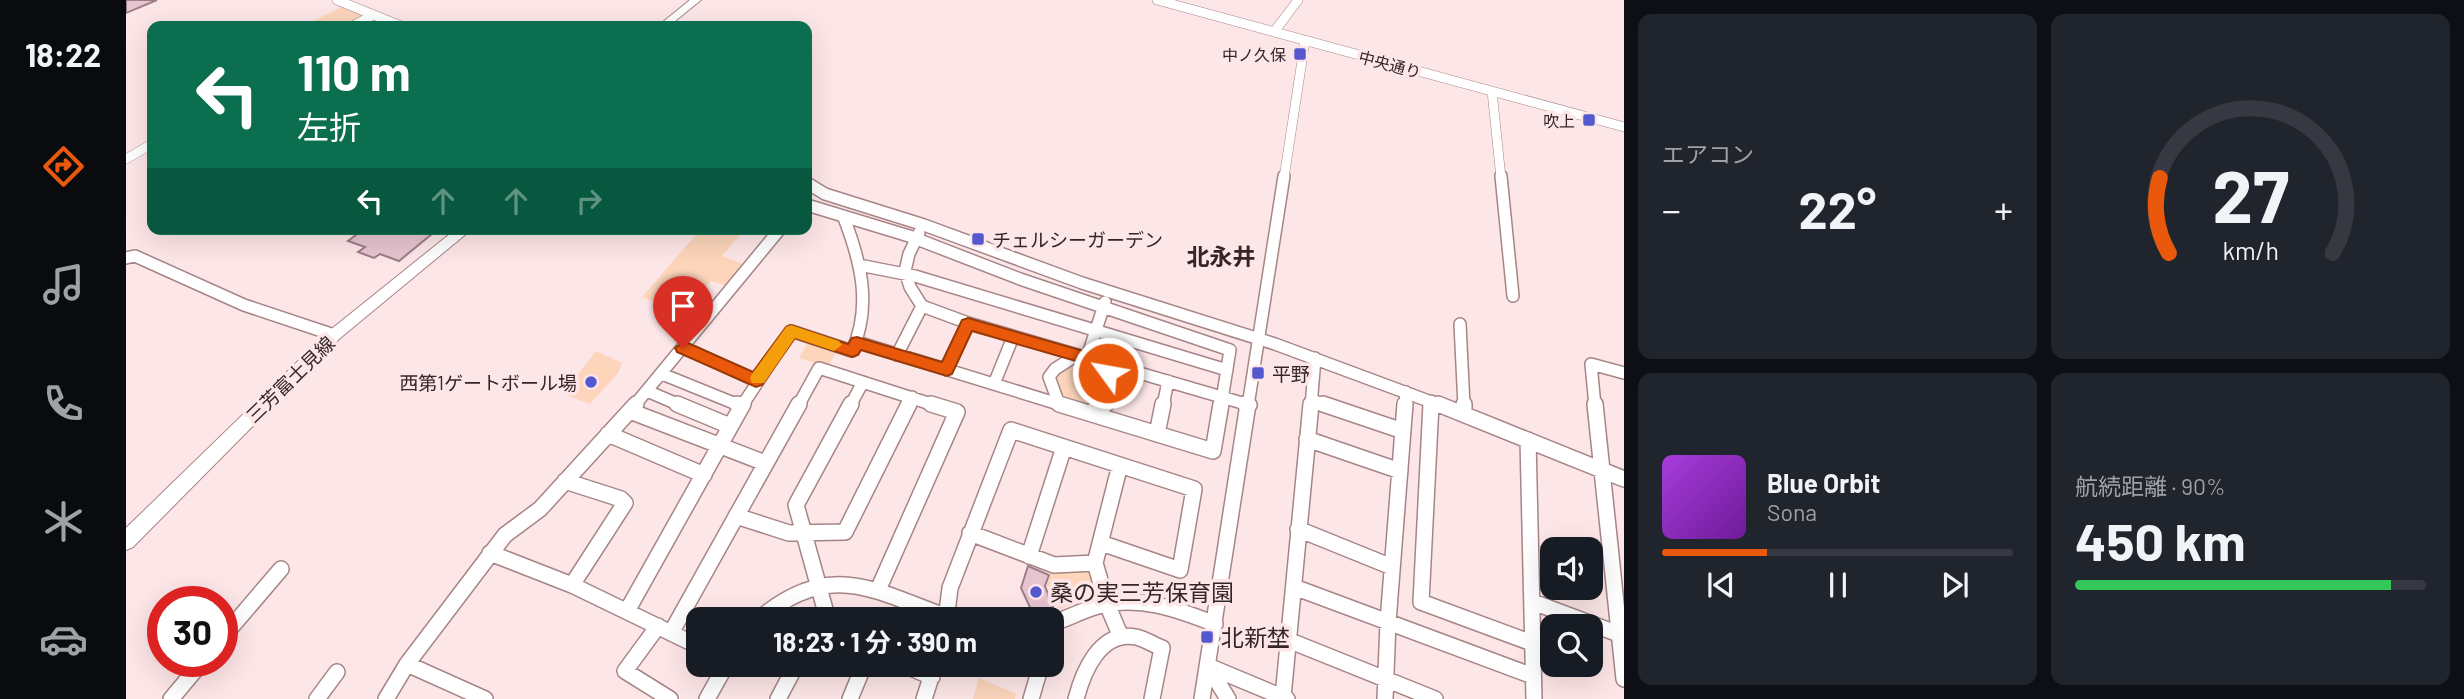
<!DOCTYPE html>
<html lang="ja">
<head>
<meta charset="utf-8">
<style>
  body { margin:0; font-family:Barlow,"Noto Sans JP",sans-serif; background:#20242c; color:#f1f3f6; height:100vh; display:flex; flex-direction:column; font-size:26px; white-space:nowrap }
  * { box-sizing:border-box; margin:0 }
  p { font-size:23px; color:#9ea1a6 }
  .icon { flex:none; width:38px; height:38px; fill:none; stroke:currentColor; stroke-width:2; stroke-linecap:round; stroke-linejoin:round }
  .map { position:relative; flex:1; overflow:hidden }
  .side { display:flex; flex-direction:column; gap:14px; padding:14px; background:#0d0f14; width:840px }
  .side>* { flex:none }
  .guide { position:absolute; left:21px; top:21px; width:665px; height:214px; border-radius:14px; box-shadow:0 7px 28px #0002; background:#0b6e4f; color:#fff; overflow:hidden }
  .controls { position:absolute; left:1414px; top:537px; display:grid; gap:14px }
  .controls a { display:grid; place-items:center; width:63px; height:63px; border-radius:14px; background:#171b24; box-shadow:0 7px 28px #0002; font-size:35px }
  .speed { position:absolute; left:21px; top:586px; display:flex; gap:14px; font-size:35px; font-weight:700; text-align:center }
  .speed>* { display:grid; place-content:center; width:91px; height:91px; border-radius:50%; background:#171b24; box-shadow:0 7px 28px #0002; line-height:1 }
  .speed .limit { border:10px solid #d22; background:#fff; color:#111 }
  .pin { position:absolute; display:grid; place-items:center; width:60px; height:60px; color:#fff; margin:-72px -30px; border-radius:50% 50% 50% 0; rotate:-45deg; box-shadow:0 0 7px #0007 }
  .pin .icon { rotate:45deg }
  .me { position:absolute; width:77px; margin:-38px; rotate:302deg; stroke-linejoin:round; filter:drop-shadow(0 0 5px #0008) }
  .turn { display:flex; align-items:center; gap:24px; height:147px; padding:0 35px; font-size:32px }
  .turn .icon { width:91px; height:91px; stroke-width:2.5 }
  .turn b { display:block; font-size:49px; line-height:60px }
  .lanes { display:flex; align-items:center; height:66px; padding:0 35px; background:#0003; justify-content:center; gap:35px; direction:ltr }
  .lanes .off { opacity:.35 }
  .big { font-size:52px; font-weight:700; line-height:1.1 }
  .side .widget { flex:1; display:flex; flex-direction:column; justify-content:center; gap:10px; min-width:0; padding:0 24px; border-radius:14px; background:#20242c }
  .side .dial { align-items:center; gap:0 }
  .dial svg { height:182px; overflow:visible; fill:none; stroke:#363941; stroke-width:7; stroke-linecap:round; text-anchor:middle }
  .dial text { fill:#f1f3f6; stroke:none }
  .song { display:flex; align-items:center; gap:21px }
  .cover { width:84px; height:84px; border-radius:10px; background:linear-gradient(135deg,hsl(280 70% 55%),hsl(280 70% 35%)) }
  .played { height:7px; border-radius:4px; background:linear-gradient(90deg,#ea580c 30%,#363941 30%) }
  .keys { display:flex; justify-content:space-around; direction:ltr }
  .heat { display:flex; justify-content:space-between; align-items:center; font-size:38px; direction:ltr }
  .charge { height:10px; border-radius:5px; background:linear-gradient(90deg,#34c759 90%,#363941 0) }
  .side .tiles { flex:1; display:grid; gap:14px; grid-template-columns:repeat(2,1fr) }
  .trip { position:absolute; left:560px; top:607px; width:378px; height:70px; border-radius:14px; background:#171b24; box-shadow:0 7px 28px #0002; font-weight:700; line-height:70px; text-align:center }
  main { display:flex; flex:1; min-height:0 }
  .menu { display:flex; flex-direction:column; width:126px; justify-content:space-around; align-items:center; background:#090b0e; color:#9ea1a6 }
  .menu .icon { width:49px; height:49px }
  .menu .on { color:#ea580c }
  .menu b { font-size:32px; color:#f1f3f6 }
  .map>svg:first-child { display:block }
</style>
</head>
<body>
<main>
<nav class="menu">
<b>18:22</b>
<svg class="icon on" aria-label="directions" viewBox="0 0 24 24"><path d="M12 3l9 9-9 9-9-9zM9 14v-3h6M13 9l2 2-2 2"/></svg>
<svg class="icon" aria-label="music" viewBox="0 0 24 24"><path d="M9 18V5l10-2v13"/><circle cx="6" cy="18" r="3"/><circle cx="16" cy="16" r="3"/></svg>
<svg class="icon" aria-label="phone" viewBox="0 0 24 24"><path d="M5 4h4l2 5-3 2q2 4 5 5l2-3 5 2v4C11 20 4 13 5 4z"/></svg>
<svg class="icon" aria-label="climate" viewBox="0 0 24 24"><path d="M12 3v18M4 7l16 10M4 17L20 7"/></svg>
<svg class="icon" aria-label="car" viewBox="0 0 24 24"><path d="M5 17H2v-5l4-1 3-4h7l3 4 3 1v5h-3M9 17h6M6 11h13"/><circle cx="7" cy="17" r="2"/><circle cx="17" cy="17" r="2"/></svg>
</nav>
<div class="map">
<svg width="1498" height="699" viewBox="0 0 1498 699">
  <rect width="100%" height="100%" fill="#fde6e7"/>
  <!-- green -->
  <path fill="#fcd5bb" d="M217,6L242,16L224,26H178Z
    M575,229H619L596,256L620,265L601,286L585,281L557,313L516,297Z
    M682,342L712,350L701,367L673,358Z
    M470,351L496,363L492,373L464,404L440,395L442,392L439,391Z
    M957,365L969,370L980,381L979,397C961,410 933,405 931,379C935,367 945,365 957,365Z
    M957,569L964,574L970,588L966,596L934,609L921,586L926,570Z
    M853,678L890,694L889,699H847Z"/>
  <!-- building -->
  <path fill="#e7c5d0" stroke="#9d7d87" stroke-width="2" d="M0,0H31L0,13Z
    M238,229H312L273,261L254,254L248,258L232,252L239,247L222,241Z
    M902,566L923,575L919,586L927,607L908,616L895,588Z"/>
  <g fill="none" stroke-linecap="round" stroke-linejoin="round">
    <!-- minor-far2 casing -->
    <g stroke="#a78586" stroke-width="10">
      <path id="minor-far2" d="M211,0L275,26
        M1031,0L1498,127
        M227,26L247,15
        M1148,32L1172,0
        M1366,91L1375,178
        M0,159L26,144
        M1158,178L1179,41"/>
    </g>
    <!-- minor-far1 casing -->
    <g stroke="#a78586" stroke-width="14">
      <path id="minor-far1" d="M1375,176L1387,296
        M681,183L699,194L798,225L956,283L1149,344L1316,406
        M681,205L783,236L894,279L1104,350L1095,406
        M793,233L783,254L779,271L784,287L796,306L842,323L1123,405
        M0,258L9,256L118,305L208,335
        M733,265L789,276L1101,370
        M1334,324L1338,406
        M731,342L939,406
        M557,347L630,381
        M771,355L796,306
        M961,358L979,302
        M977,362L987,381L988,394L978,406
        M821,370L842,323
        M536,374L615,406
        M868,384L887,337
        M521,391L556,406
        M1186,400L1202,406
        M933,404L923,377L929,369L951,355
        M508,406L654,229
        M616,406L665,331L726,351C746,306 735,262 718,218
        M672,406L693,368L811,406
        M724,406L737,382
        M782,406L786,397
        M1037,406L1042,381
        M1122,406L1158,176
        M1185,406L1189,358
        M1279,406L1280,392
        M1305,406V401
        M1469,406L1465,364L1498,373"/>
    </g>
    <!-- minor casing -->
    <g stroke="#a78586" stroke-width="18">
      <path id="minor" d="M551,404L604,426
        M611,404L616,406
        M933,404L1087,451L1095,404
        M1119,404L1123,405
        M1197,404L1277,431
        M1305,404L1295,602L1406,643
        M1312,404L1498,479
        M1338,404V414
        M1469,404L1498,679
        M504,411L639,463
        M963,413L980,404
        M482,434L578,475
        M1031,434L1037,404
        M1181,439L1274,471
        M1402,440L1408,699
        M994,465L969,563L981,604L995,637
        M439,481L495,499L499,503L446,585
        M610,516L663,533L719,532L783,404
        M1172,529L1266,567
        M844,533L928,565L969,563
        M364,553L446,585L572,646
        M903,556L938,447
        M1168,587L1407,676
        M752,590L831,412L805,404
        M1407,602L1498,636
        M501,611L617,404
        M632,620C707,556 752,594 830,620
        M702,620L670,505L725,404
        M820,620L824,588L885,430L1068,489L1054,570L975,543
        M926,623C942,619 956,610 972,606C1013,595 1051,609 1089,624
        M532,626L499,671L544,699
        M545,633L673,404
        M96,638L155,569
        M1162,640L1309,699
        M281,664L359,699
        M778,665L806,677
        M1082,666L1161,699
        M1082,666L1102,699
        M1157,697L1185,404
        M45,699L76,662
        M191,699L211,672
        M260,699L281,664L379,535L414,509L510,404
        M581,699L600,665
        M652,699L670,665
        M724,699L738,665
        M798,699L809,665
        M905,699L915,665
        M950,699C957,672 974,630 1010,637C1019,639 1028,645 1036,648L1026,699
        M1076,699L1122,404
        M1259,699L1262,622L1279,404"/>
    </g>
    <!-- major casing -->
    <g stroke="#a78586" stroke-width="2">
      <path id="major" d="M564,0H575L543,26H532Z
        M330,229H346L213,339L7,547L0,550V528L203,331Z"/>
    </g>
    <!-- minor-far2 -->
    <use href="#minor-far2" stroke="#fff" stroke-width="9"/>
    <!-- minor-far1 -->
    <use href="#minor-far1" stroke="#fff" stroke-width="11"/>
    <!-- minor -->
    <use href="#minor" stroke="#fff" stroke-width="15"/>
    <!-- major -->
    <use href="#major" fill="#fff" fill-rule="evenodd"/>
  </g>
  <!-- route -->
  <path fill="#ea580c" stroke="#983908" stroke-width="2" d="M842,318L982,358L990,373L982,379L976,377L971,367L846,331L826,374L821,376L735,350L732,355L726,357L669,338L636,385L630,387L551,352L549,348L557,342L562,343L627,372L660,327L665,325L722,344L726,338L731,337L816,362L836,320Z"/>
  <!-- slow -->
  <path fill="#f59e0b" d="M665,325L713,341L716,345L708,351L669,338L638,383H626L624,378L626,374L660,327Z"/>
  <!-- markers -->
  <g fill="#5459d0" stroke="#fde6e7" stroke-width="2.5">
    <rect x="1167" y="47" width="14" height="14" rx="3.5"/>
    <rect x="1456" y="113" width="14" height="14" rx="3.5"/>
    <rect x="845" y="232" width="14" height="14" rx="3.5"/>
    <rect x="1125" y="366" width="14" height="14" rx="3.5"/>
    <circle cx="465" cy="382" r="7"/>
    <circle cx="910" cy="592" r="7"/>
    <rect x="1074" y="630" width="14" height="14" rx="3.5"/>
  </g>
  <g text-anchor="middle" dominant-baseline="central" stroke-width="7" stroke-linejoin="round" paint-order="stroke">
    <!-- far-poi labels -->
    <g font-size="16" fill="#342627" stroke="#fde6e7" text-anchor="end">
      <text x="1160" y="54">中ノ久保</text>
      <text x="1449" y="120">吹上</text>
    </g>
    <!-- far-street labels -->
    <g font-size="16" fill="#342627" stroke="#fde6e7">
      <text transform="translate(1264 64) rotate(15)">中央通り</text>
    </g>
    <!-- poi labels -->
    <g font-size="19" fill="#342627" stroke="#fde6e7" text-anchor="start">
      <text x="866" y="239">チェルシーガーデン</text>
      <text x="1146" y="373">平野</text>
      <text x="451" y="382" text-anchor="end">西第1ゲートボール場</text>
    </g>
    <!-- street labels -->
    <g font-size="19" fill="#342627" stroke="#fde6e7">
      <text transform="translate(164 379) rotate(-44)">三芳富士見線</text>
    </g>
    <!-- quarter labels -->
    <g font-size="23" font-weight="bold" fill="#342627" stroke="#fde6e7">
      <text x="1095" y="256">北永井</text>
    </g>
    <!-- near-poi labels -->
    <g font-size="23" fill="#342627" stroke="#fde6e7" text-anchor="start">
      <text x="924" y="592">桑の実三芳保育園</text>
      <text x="1095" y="637">北新埜</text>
    </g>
  </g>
</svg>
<div class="controls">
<a><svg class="icon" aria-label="sound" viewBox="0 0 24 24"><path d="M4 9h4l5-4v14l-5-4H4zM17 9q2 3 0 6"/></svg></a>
<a><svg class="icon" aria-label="search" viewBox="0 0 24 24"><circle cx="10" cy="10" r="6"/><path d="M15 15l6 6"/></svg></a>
</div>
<div class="speed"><div class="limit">30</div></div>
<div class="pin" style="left:557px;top:348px;background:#d93025"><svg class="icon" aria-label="arrive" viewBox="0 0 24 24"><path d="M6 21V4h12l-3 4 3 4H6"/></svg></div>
<svg class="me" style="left:982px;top:373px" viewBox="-20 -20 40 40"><circle r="17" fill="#ea580c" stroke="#fff" stroke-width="3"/><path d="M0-11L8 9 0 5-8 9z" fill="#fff"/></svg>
<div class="trip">18:23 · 1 分 · 390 m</div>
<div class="guide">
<div class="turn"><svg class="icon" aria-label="left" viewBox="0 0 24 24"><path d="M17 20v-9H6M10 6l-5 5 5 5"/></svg><div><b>110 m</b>左折</div></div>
<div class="lanes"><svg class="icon" aria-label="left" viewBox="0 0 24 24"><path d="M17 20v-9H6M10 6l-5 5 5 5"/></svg><svg class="icon off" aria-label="ahead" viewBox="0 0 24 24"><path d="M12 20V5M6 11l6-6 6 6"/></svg><svg class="icon off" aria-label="ahead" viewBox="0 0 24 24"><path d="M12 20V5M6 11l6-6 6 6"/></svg><svg class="icon off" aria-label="right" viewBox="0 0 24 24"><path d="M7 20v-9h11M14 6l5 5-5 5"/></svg></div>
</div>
</div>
<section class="side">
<div class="tiles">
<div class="widget"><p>エアコン</p>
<div class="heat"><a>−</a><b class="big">22°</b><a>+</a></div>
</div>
<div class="widget dial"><svg viewBox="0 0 100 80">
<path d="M14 69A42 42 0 1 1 86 69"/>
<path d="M14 69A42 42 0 0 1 10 36" stroke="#ea580c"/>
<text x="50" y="56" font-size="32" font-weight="700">27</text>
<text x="50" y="72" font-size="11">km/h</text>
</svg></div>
<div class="widget">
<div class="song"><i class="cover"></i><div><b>Blue Orbit</b><p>Sona</p></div></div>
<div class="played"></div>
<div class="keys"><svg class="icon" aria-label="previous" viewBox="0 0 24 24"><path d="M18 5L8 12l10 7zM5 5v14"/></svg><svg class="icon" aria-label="pause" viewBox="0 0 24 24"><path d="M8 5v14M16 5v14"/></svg><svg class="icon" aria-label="next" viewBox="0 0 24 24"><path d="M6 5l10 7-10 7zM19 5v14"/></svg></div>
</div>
<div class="widget"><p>航続距離 · 90%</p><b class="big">450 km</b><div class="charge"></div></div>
</div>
</section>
</main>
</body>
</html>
